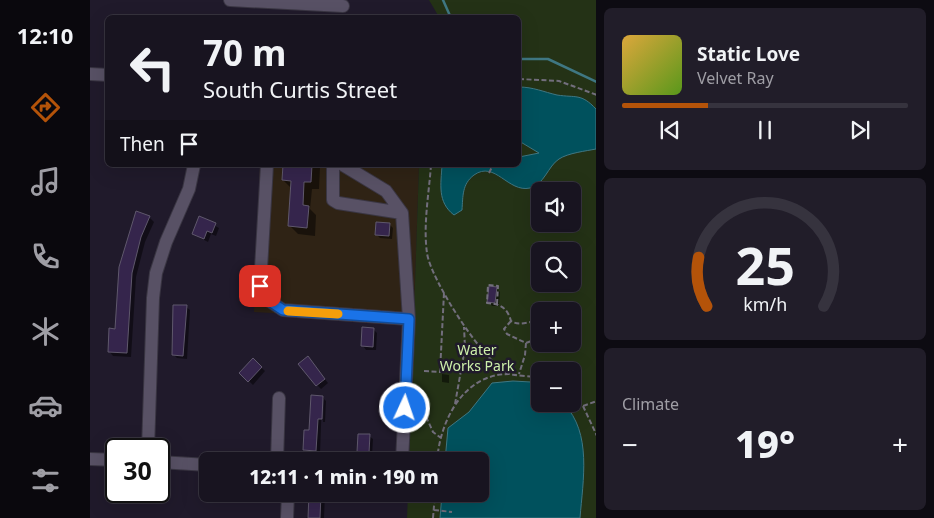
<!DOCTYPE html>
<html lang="en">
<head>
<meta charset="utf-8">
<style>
  body { margin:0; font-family:"Noto Sans",sans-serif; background:#211d29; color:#f1f3f6; height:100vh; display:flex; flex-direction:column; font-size:19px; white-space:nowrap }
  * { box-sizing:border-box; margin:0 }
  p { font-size:16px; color:#9f9ea5 }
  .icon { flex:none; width:28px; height:28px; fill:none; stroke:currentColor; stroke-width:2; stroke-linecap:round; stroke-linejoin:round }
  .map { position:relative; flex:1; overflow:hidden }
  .sheet { display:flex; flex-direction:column; gap:8px; padding:8px; background:#0d0b12; width:338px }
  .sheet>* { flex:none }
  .banner { position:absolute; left:15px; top:15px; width:416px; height:152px; border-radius:8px; box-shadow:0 5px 20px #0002,0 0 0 1px #36333e; background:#181420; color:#f1f3f6; overflow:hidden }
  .tools { position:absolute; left:441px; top:182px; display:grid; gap:10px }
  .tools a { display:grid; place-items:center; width:50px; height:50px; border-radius:8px; background:#181420; box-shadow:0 5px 20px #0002,0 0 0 1px #36333e; font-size:25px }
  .speed { position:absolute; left:15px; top:438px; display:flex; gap:10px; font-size:25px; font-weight:700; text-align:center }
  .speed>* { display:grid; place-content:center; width:65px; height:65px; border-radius:50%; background:#181420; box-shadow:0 5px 20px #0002,0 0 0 1px #36333e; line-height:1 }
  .speed .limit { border:2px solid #111; border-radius:8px; background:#fff; color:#111 }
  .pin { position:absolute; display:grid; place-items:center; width:42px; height:42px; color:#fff; margin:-21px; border-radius:10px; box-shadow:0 2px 8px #0006 }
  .me { position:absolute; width:55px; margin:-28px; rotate:3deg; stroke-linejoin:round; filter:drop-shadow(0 0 4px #0008) }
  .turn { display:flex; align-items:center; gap:18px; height:105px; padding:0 15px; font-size:22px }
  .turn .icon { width:65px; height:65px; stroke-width:2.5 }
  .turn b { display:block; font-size:35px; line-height:42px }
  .then { display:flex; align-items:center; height:48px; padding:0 15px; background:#0003; gap:10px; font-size:19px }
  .big { font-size:38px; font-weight:800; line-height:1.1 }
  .sheet .card { flex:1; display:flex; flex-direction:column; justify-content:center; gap:8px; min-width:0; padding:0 18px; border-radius:8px; background:#211d29 }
  .sheet .dial { align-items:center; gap:0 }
  .dial svg { height:130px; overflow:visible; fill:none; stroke:#36333e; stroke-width:7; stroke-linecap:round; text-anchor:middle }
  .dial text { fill:#f1f3f6; stroke:none }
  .song { display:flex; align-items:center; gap:15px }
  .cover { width:60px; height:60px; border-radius:8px; background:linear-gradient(135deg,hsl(40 70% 55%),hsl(90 70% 35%)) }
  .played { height:5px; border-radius:2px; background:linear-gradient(90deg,#b45309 30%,#36333e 30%) }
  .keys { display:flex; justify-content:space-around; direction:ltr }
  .heat { display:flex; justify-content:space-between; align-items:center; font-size:28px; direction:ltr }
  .trip { position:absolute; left:109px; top:452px; width:290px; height:50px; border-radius:8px; background:#181420; box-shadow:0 5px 20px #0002,0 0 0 1px #36333e; font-weight:800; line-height:50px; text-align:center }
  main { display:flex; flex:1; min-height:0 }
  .menu { display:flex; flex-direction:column; width:90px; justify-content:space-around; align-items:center; background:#0a080d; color:#9f9ea5 }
  .menu .icon { width:35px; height:35px }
  .menu .selected { color:#b45309 }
  .menu b { font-size:22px; color:#f1f3f6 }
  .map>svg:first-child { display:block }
</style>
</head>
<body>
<main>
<nav class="menu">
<b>12:10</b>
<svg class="icon selected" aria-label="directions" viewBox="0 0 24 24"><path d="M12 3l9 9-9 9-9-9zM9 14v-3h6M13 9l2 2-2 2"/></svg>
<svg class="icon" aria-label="music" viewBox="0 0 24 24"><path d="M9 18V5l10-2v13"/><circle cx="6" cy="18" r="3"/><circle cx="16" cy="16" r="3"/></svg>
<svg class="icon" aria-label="phone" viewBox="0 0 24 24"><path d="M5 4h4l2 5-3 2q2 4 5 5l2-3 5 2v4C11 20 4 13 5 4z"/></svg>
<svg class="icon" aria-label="climate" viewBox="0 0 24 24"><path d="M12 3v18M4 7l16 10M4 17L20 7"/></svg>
<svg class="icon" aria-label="car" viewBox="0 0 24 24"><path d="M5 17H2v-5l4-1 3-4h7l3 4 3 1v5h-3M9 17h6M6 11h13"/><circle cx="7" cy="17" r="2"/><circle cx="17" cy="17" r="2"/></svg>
<svg class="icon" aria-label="filters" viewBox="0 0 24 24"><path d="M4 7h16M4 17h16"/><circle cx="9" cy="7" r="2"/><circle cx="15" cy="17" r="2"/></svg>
</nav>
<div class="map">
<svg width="507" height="518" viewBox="0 0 507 518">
  <rect width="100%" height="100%" fill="#201a2b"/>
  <!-- industrial -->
  <path fill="#2f2315" d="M170,165H329L324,314L306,320L164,312Z"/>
  <!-- green -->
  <path fill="#243216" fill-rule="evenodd" d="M339,0H506V518H317L318,494H390V461H319L329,165H429V18L349,17ZM450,191H482V224H450ZM450,251H482V284H450ZM450,311H482V344H450ZM450,371H482V404H450Z"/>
  <!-- water -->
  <path fill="#00515d" stroke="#3f7783" d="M429,87C443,87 454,92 467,95C486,98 491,93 506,109V149C496,151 478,153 469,159C458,166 454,185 440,188C418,193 405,160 384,175C372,184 373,196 372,210L364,215C347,202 351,184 352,165H429V157L449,153L429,141Z
    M423,381L441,382L450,386V404H474C502,433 493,480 490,518H350L352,494H390V461H355L358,428L379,412L402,383Z"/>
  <!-- shadow -->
  <path fill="#0007" d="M194,165L230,167L229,189H222L220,209L226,215L225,236L208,234L200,226L201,188L193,180Z
    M46,213L60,218L64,222L55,242L46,277L41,357L23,356L19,351L27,330Z
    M110,218L129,228L126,236L121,234L118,242L103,234Z
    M299,224L303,228L302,239L290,238L287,235Z
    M406,288L410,292L409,306H402L399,302Z
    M96,307L100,310L97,359L87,358L84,355Z
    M283,329L287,333L286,350H276L273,346Z
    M163,360L175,371L163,385L151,373Z
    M221,362L238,383L231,389L227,385Z
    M352,374L359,375V383L352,382Z
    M222,396L232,397L236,401L235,422H233L234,399H232L230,454H218L214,450L215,431H220Z
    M279,436L283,439L282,456L272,455L268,452Z
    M221,494H235L234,518H216L219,516Z"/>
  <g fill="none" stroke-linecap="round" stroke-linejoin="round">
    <!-- stream -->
    <path stroke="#3f7783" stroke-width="2.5" d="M353,0L361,18
      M429,59H458L507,82"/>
  </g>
  <!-- building -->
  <path fill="#35254c" stroke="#5f586c" d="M193,165H222L221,182H214L213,205L219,206L217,228L198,226L201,181L192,180Z
    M46,211L60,216L51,237L42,273L37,353L18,352L19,328L25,329L29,267Z
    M109,216L126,223L122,233L117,231L114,239L102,234Z
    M286,222L300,223L299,236L285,235Z
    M399,286L407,287L405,303L397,302Z
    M83,305H97L93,356L82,355Z
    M272,327L284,328L283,347L271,346Z
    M218,356L235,379L226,386L208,364Z
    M163,358L172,367L158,382L149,373Z
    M221,395L233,396L232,419H228L226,451L213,450L214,430H219Z
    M268,434H280L279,453L267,452Z
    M219,494H231L230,518H218Z"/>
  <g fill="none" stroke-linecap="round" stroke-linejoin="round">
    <!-- minor casing -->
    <g stroke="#3a3643" stroke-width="14">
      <path id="minor" d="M140,0L253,6
        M0,74L18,75
        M177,165L170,286L178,300L193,310L319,319
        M243,165V200L248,203L312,213
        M253,165L296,191L312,213L319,319L312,461
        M58,449L63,298L66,273L76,242L99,189L104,165
        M0,459L26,460
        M187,461L189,398
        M69,462L118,465
        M197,518L198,494"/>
    </g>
    <!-- path -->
    <path stroke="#726e7c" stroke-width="2" stroke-dasharray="5 2.5" stroke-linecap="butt" d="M429,79L469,81L507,95
      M341,165C339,193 333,225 337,253C340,278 395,366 420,374C429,376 441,376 450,378
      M399,173L403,165
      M407,304L408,286L398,285L397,303C410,304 417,307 421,321C431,327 439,320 450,322
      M421,321L414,329L417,334L436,343L435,355L429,374
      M436,343L449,338
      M334,371L350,372L354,293
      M482,396L493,406L507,401
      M365,404L375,348L374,327
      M493,406L507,436
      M333,410L343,432L351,438
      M322,456L348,457
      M347,461C350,421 373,374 419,374
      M344,510L362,512
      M343,518L345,494"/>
    <!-- minor -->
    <use href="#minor" stroke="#585165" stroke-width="12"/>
  </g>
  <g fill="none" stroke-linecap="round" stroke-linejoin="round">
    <!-- route casing -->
    <g stroke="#114b97" stroke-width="12">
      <path id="route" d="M170,286L178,300L193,310L319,319L315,408"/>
    </g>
    <!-- route -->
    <use href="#route" stroke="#1a73e8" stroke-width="9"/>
    <!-- slow -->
    <path stroke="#f59e0b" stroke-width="9" d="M198,311L248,314"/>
  </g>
  <g text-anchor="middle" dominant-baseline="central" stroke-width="5" stroke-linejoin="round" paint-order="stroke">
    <!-- park labels -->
    <g font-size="14" fill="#cdf0aa" stroke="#201a2b">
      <text x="387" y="349">Water<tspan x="387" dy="16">Works Park</tspan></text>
    </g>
  </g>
</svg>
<div class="tools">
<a><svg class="icon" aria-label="sound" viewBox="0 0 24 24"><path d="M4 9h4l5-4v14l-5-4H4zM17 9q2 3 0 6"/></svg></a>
<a><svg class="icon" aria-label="search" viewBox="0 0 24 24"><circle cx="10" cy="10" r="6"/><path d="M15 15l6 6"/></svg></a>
<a>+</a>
<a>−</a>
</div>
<div class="speed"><div class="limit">30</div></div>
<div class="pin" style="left:170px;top:286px;background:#d93025"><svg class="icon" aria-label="arrive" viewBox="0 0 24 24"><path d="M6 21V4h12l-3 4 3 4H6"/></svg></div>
<svg class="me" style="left:315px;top:408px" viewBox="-20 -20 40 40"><circle r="17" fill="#1a73e8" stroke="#fff" stroke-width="3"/><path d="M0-11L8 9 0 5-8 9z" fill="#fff"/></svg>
<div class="trip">12:11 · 1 min · 190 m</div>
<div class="banner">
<div class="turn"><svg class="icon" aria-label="left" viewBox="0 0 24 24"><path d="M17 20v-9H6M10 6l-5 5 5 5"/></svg><div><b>70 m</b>South Curtis Street</div></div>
<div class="then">Then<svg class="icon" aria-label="arrive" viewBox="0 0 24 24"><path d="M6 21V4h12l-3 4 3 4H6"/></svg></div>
</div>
</div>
<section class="sheet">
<div class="card">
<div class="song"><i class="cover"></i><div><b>Static Love</b><p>Velvet Ray</p></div></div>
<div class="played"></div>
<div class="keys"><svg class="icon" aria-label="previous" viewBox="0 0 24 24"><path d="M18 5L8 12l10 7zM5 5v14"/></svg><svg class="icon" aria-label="pause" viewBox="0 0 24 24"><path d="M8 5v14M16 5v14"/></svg><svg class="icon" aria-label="next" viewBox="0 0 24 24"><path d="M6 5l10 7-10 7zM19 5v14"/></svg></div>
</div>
<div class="card dial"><svg viewBox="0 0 100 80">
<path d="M14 69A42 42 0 1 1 86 69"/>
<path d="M14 69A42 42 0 0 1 9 39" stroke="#b45309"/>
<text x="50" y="56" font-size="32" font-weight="700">25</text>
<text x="50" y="72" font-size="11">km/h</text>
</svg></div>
<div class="card"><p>Climate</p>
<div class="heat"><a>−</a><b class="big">19°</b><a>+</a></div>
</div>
</section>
</main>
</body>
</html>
